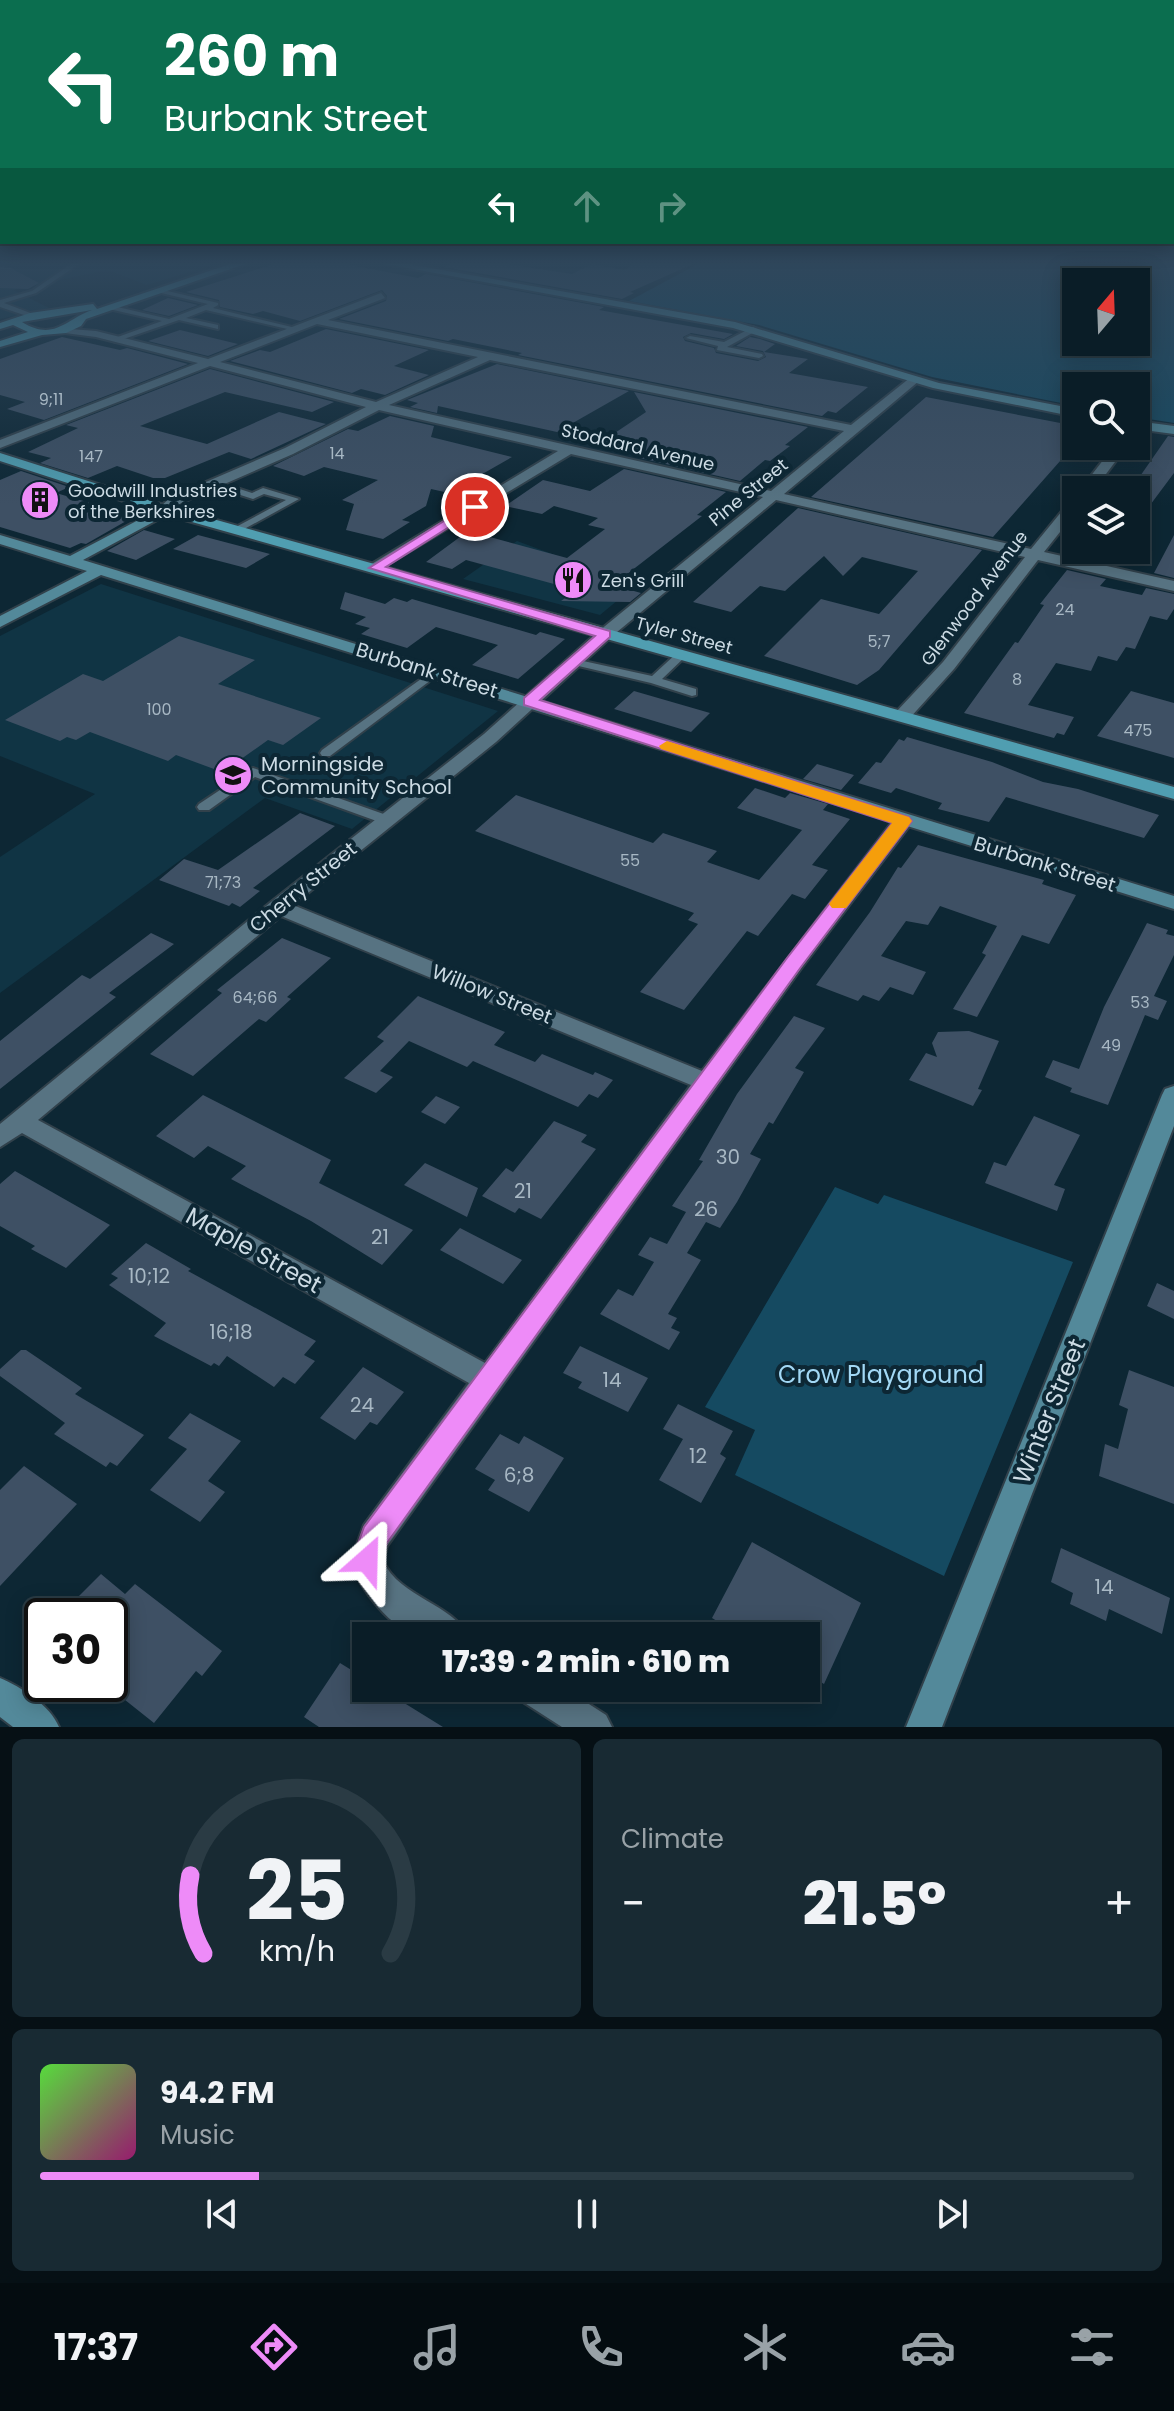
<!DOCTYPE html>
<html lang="en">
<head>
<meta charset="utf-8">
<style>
  body { margin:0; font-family:Poppins,sans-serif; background:#182a33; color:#f1f3f6; height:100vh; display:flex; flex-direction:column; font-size:30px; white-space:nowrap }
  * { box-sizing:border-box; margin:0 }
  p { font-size:26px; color:#99a2a7 }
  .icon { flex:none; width:44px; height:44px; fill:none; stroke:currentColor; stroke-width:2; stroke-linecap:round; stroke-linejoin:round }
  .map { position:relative; height:1727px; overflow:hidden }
  .details { display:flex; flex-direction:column; gap:12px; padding:12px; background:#061015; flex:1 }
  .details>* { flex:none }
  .top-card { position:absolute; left:0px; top:0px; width:1174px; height:244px; box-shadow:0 4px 20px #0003,0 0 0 2px #2a3b44; background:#0b6e4f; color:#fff; overflow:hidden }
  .needle { width:52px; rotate:19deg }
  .buttons { position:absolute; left:1062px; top:268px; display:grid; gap:16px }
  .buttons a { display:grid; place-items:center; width:88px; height:88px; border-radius:0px; background:#0a1d27; box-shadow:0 4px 20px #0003,0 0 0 2px #2a3b44; font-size:40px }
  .speed { position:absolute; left:24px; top:1598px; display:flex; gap:16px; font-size:40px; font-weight:700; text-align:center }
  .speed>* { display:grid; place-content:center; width:104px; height:104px; border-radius:50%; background:#0a1d27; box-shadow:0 4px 20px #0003,0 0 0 2px #2a3b44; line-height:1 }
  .speed .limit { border:4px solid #111; border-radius:12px; background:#fff; color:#111 }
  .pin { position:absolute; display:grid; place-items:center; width:68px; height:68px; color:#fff; margin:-34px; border:4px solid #fff; border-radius:50%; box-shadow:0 2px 8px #0007 }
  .me { position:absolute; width:88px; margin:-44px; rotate:25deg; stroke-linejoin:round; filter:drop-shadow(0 0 6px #0008) }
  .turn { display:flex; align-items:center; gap:28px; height:168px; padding:0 32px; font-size:36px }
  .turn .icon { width:104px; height:104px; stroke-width:2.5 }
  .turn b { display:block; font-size:56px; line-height:68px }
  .lanes { display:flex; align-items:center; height:76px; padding:0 32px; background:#0003; justify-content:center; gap:40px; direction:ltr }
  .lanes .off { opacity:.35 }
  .big { font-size:60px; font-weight:800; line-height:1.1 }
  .details .tile { flex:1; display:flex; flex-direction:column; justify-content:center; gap:12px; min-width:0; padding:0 28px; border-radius:12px; background:#182a33 }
  .details .dial { align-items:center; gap:0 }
  .dial svg { height:208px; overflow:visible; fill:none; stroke:#2a3b44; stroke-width:7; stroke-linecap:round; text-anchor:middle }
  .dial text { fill:#f1f3f6; stroke:none }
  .song { display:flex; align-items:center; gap:24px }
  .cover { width:96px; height:96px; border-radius:12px; background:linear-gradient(135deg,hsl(110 70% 55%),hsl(320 70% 35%)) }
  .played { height:8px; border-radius:4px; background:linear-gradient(90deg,#ee8bf8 20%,#2a3b44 20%) }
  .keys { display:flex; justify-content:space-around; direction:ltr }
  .heat { display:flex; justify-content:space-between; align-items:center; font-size:44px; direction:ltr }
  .details .tiles { flex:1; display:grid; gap:12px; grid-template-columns:1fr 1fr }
  .tile:last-child { grid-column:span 2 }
  .trip { position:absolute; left:352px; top:1622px; width:468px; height:80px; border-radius:0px; background:#0a1d27; box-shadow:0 4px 20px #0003,0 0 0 2px #2a3b44; font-weight:800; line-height:80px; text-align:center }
  .menu { display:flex; height:128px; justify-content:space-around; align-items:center; background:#040c10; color:#99a2a7 }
  .menu .icon { width:56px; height:56px }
  .menu .on { color:#ee8bf8 }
  .menu b { font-size:36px; color:#f1f3f6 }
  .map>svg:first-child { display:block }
</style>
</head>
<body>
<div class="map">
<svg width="1174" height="1727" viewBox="0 0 1174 1727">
  <rect width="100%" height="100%" fill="#0d2734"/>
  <!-- built -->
  <path fill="#103444" d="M0,264H207L213,265L147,285L107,270L13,290L49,308L0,319Z
    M517,541L636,585L600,615L463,579Z
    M101,584L498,711L352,829L265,798L0,993V857L95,794L0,756V636Z"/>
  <!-- green -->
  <path fill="#154a61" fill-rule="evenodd" d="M698,264H1174V423L1136,417V386H1076V406L932,377L759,325L629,301ZM1076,282H1136V342H1076Z
    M835,1187L878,1204L884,1195L1073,1262L944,1576L735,1475L755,1430L705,1407Z"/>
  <!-- building -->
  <path fill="#3e5064" d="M0,264H3L39,283L28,289L0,288Z
    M274,264H345L418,278L426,274L604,307L599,310L733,334L724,339L691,333L683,337L685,341L714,348L716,353L758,361L766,357L763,351L736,346L750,337L760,339L775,344L764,352L808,359L789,373L868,387L836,413L828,411L822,416L518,355L522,353L453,339L448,341L339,319L386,301L387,296L382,290L300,321L263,311L253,314L220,307L219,300L186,292Z
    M452,264H507L572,274L592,264L624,270L634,264H693L630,292L634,293L622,299L444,267Z
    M168,298L198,305L169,316L142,310Z
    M326,329L429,350L394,366L429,375L385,395L361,389L352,393L230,361L260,350L270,352Z
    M180,330L238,344L208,356L148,341Z
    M62,337L120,350L127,348L188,364L44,420L7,409L25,402L0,395V359Z
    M497,364L629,391L557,432L438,406L437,413L410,407L418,403L407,400Z
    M210,369L334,402L312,412L225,392L140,426L207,444L279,412L326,424L251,459L229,452L165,478H153L117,466L88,478L40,463L51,458L28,452L78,428L66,425Z
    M634,392L808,427L785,445L790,446L770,461L765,460L740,481L640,458L650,452L603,441L646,412Z
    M926,397L1076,426V443L993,537L811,497Z
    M390,416L434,426L431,437L512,457L449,493L431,489L426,506L402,520L410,522L383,539L346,530L354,504L342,500L378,480L324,467L304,476L273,466L348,429L358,431Z
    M1168,436L1174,437V473L1136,524V482Z
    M624,469L726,492L697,515L702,516L613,585L641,593L630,602L561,601L576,590L466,560L452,569L426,562L468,531L567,558L605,529L588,525L598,518L554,506L542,514L505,506L543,480L590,491Z
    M21,471L69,487L56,493L135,516L86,544L81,543L70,548L0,527V480Z
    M798,508L982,550L879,670L857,685L764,656L821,599L879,614L918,571L862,557L843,576L824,556L785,591L760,586L731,612L693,602Z
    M144,530L175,539L136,560L107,551Z
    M198,535L270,554L246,568L173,549Z
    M1174,535V578L1154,573Z
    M1083,550H1127L1116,565L1078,556Z
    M1067,570L1106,579L1100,586L1142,595L1146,588L1174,594V609L1167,620L1150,616L1135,649L1126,647L1117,661L1098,656L1091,671L1056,663L1028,705L1074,717L1064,735L1057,733L1054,738L964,713L1015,642L1018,643L1044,605L1040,604Z
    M345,592L385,604L394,598L407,602L412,599L536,635L540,632L565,639L518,679L472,665L498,645L436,627L407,648L361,634L370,628L355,624L366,617L340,609Z
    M179,636L255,660L218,684L321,718L283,745L268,740L227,769L219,766L214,769L176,755L168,761L90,732L76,740L67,737L60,741L5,720L83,674L103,681Z
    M634,691L710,713L691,732L614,709Z
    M1131,691L1174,703V758L1097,736Z
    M907,737L992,762L1043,782L1078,789L1159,815L1144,838L1006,797L989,822L938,809L942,803L896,788L891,793L858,783L876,762L881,763L899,739L904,741Z
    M817,764L854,775L841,790L803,779Z
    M755,788L785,798L790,793L828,804L823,810L850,819L812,865L828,870L805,899L792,894L758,936L747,931L684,1010L640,992L698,924L688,920L694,913L475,831L516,795L653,843L663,833L717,851L707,862L759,880L802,830L737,808Z
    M300,813L335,826L253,888L260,891L240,907L232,903L229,906L159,880L184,859L218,870Z
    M918,845L1044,880L1042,884L1076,895L1049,944L1022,935L977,1017L953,1009L986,955L982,953L997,926L940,906L928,925L906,921L881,956L926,972L913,995L890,987L879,1001L863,995L858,1001L816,985L870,912L898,867L901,868Z
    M1147,923L1168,930L1166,934L1174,936V955L1154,996L1167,1001L1158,1020L1145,1015L1108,1105L1070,1092L1072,1088L1045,1077L1053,1060L1079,1069L1104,1007Z
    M151,933L174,944L109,993L116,997L0,1089V1041L82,975L90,979Z
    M282,938L331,958L287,997L291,999L266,1022L259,1019L193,1076L150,1054L222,993L217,990Z
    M418,996L505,1032L494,1045L535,1062L542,1054L593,1075L595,1072L613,1080L598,1098L589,1094L578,1107L473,1061L467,1067L409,1041L380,1071L393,1077L376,1093L344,1078L384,1041L377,1037Z
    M794,1016L825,1028L795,1068L804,1072L773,1124L769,1122L750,1154L761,1159L737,1202L720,1228L706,1222L687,1253L701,1260L668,1314L677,1318L671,1328L680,1332L669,1350L600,1314L618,1289L633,1296L654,1262L638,1255L650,1237L667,1244L686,1212L672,1206L703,1161L699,1160L737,1094Z
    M969,1031L999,1041L978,1089L982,1090L973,1106L909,1080L926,1053L937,1057L932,1043L938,1032Z
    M203,1095L331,1160L319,1183L413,1230L382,1265L311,1221L231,1179L246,1166L208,1146L194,1158L156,1136Z
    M436,1096L460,1107L445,1124L421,1112Z
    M1034,1116L1080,1135L1054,1185L1065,1189L1057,1211L985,1183L994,1162L1006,1166Z
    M554,1121L587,1135L581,1142L596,1149L541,1219L519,1208L515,1213L482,1196L506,1168L513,1172Z
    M425,1163L478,1188L467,1217L404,1185Z
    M15,1171L110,1225L66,1268L31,1249L35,1246L0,1226V1184Z
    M460,1228L522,1260L503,1284L440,1250Z
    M146,1243L191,1269L188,1271L316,1341L304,1355L315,1361L295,1384L283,1377L274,1387L227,1356L219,1366L214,1363L211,1366L154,1336L166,1323L109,1285L118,1278L111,1274Z
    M1157,1283L1174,1291V1319L1147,1306Z
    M580,1346L648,1378L628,1412L578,1388L582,1382L563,1373Z
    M21,1350H26L82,1388L75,1394L144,1435L117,1466L110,1462L106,1467L54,1434L65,1423L0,1376V1369Z
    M363,1367L404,1392L377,1425L370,1422L355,1440L320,1418Z
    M1129,1370L1174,1387V1504L1099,1476L1105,1444L1118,1449L1128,1409L1119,1405Z
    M678,1404L733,1431L720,1454L726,1458L701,1503L659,1480L683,1439L663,1429Z
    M190,1413L241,1441L208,1481L225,1492L200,1522L150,1490L187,1449L168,1438Z
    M500,1434L519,1444L524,1436L564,1458L529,1512L488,1490L495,1480L475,1469Z
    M24,1466L77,1504L0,1586V1490Z
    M752,1542L861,1603L824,1684L806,1673V1636H742L712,1618Z
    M1061,1548L1170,1598L1162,1634L1109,1609L1106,1621L1070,1604L1073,1593L1051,1582Z
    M101,1574L125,1594L135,1584L222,1651L202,1676L196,1671L154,1723L110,1688V1616H59Z
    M340,1663L366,1679V1688H380L443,1727H319L304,1717Z"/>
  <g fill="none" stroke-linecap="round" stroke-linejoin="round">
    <!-- lane casing -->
    <g stroke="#31414b" stroke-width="4">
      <path id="lane" d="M71,264H79L36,293L4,303L33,314V318L0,307V300L32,291Z
        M159,289L218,303V305L213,308L300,329L296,331L206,310L186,318L218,325V329L179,320L115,342V338L162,321L109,309V305L169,319L208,304L157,292Z
        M753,327L757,329L756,331L727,347L762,354L763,356L759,358L717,350L718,346L686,338L690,336L724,342Z
        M212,480L252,493L263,488L299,499L237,533L232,530L234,528L286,500L264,494L253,499L209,485L207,483Z
        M681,652L687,655L662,679L696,689V695L692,696L651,683L570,664L568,662L574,659L652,676L677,653Z
        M435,669L441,672L439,674L330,756H322L320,753L322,750Z
        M253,768L392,817L394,820L392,823H382L255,777L209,810H199L197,807L199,804Z"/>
    </g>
    <!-- street casing -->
    <g stroke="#31414b" stroke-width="4">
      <path id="street" d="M381,293L385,298L328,320L851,425L911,377H919V381L784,494L1031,549L1071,500L1076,499V512L1044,552L1174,581V591L1038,560L954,669L908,720H896L893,716L896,712L943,662L1025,557L776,500L611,637L496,742L293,905L702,1071L896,817L903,815L913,821L802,967L387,1546L383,1561C400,1598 454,1604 467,1636C452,1636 437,1638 422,1636C392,1632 359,1588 351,1561L364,1525L469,1383L22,1133L0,1147V1124L271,902L484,734L599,631L763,497L571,454L375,572L370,571V565L558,451L379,410L293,454L181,503L170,513H160V507L171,497L285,448L366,407L210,366L0,448V440L198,363L96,337L57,332V328L96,331L208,359ZM317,324L478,357L376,402L220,362ZM490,360L844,431L771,491L389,405ZM281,916L691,1085L485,1363L38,1120Z
        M1114,446H1127L1094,490H1080Z
        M515,1688H564L606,1715L612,1727H562L520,1700Z"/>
    </g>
    <!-- secondary casing -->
    <g stroke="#31414b" stroke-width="4">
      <path id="secondary" d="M386,264H408L735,322L939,383L1076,409V417L933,388L733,328Z
        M1136,421L1174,426V434L1136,429Z
        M165,506L172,510L170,513L83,560L1174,896V909L101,575L0,627V616L87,571L0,544V535L70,556Z
        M1174,1086V1126L942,1727H906L1162,1095L1165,1089Z
        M0,1678C21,1687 50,1705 59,1727H13L0,1717Z"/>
    </g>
    <!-- primary casing -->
    <g stroke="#31414b" stroke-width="4">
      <path id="primary" d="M230,264H245L86,319L81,326L66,333L42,335L0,347V341L28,332L13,325L0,329V323L30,313L93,304L97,309ZM92,310C66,319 54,342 22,322Z
        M0,453L170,507L1174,787V799L160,513L0,461Z"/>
    </g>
    <!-- lane -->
    <use href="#lane" fill="#577382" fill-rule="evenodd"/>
    <!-- street -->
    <use href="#street" fill="#577382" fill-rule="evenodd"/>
    <!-- secondary -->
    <use href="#secondary" fill="#53899a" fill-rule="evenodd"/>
    <!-- primary -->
    <use href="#primary" fill="#509eb1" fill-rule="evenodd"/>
  </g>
  <!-- sky -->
  <linearGradient id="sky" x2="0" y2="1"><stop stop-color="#07151d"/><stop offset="0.52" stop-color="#2f475c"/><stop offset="1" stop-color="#2f475c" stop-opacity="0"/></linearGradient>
  <rect width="1174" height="506" fill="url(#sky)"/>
  <!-- route -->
  <path fill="#ee8bf8" stroke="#9b5aa1" stroke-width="2" d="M471,504L481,507L386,567L610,631V637L540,700L909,817L912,821L801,967L387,1543L377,1570L367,1574L357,1570L352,1560L364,1527L787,958L892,823L524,705V698L595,636L369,568Z"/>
  <!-- slow -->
  <path fill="#f59e0b" d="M667,741L909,817L912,821L846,908H832L829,904L832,900L892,823L661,749L659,746Z"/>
  <!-- icons -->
  <defs>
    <g id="building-disc" transform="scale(2)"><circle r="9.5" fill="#ee8bf8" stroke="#0d2734"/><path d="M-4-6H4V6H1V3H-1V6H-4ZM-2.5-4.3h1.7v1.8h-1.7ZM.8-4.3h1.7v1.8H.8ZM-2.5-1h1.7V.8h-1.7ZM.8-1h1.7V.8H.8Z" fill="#111"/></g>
    <g id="restaurant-disc" transform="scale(2)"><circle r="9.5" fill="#ee8bf8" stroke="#0d2734"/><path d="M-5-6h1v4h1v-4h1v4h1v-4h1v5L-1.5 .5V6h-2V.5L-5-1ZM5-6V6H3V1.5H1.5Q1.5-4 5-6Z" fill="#111"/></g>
    <g id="school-disc" transform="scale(2)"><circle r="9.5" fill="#ee8bf8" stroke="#0d2734"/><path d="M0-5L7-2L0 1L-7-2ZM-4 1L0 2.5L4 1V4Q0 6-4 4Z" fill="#111"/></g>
  </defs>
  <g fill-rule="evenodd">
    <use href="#building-disc" x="40" y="500"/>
    <use href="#restaurant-disc" x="573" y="580"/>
    <use href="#school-disc" x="233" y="775"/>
  </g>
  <g text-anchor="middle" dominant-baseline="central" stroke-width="8" stroke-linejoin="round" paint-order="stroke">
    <!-- number labels -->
    <g font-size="16" fill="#a8b8c4">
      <text x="51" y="399">9;11</text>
      <text x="337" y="453">14</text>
      <text x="91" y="456">147</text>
      <text x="1065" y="609">24</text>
      <text x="879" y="641">5;7</text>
      <text x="1017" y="679">8</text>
      <text x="159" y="709">100</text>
      <text x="1138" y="730">475</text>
      <text x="630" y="860">55</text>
      <text x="223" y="882">71;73</text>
      <text x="255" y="997">64;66</text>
      <text x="1140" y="1002">53</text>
      <text x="1111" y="1045">49</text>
    </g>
    <!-- far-street labels -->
    <g font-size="18" fill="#ccdbe4" stroke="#0d2734">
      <text transform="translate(638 447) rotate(13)">Stoddard Avenue</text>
      <text transform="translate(748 492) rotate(-39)">Pine Street</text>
      <text transform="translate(974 598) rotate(-53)">Glenwood Avenue</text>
      <text transform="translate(684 635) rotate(15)">Tyler Street</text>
    </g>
    <!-- far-poi labels -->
    <g font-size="18" fill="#ccdbe4" stroke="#0d2734" text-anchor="start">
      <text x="68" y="490">Goodwill Industries<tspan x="68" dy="21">of the Berkshires</tspan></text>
      <text x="601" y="580">Zen's Grill</text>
    </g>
    <!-- street labels -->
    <g font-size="20" fill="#ccdbe4" stroke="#0d2734">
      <text transform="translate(427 670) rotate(17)">Burbank Street</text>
      <text transform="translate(1045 864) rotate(17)">Burbank Street</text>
      <text transform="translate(303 887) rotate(-39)">Cherry Street</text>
      <text transform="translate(492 994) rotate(22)">Willow Street</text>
    </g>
    <!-- poi labels -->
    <g font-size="20" fill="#ccdbe4" stroke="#0d2734" text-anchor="start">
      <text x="261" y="764">Morningside<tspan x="261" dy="23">Community School</tspan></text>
    </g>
    <!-- near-number labels -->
    <g font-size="20" fill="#a8b8c4">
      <text x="728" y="1157">30</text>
      <text x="523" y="1191">21</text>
      <text x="706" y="1209">26</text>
      <text x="380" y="1237">21</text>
      <text x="149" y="1276">10;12</text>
      <text x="231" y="1332">16;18</text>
      <text x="612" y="1380">14</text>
      <text x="362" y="1405">24</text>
      <text x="698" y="1456">12</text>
      <text x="519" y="1475">6;8</text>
      <text x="1104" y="1587">14</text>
    </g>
    <!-- near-street labels -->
    <g font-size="24" fill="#ccdbe4" stroke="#0d2734">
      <text transform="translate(254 1250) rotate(29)">Maple Street</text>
      <text transform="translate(1049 1411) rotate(-68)">Winter Street</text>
    </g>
    <!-- near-park labels -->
    <g font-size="24" fill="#a2d8f5" stroke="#0d2734">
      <text x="881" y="1374">Crow Playground</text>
    </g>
  </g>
</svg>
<div class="buttons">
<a><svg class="needle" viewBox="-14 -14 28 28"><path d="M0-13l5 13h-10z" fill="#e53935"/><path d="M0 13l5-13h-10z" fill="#99a2a7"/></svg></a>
<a><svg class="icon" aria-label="search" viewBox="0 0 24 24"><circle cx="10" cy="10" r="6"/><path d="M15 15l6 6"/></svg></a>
<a><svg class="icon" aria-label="layers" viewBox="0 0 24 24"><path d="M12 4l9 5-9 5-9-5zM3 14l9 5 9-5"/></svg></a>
</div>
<div class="speed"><div class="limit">30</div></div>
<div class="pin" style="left:475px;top:507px;background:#d93025"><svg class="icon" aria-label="arrive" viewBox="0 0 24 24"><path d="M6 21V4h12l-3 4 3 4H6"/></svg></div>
<svg class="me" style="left:367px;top:1560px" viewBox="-20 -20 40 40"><path d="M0-17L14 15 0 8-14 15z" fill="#ee8bf8" stroke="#fff" stroke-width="4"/></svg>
<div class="trip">17:39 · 2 min · 610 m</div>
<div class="top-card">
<div class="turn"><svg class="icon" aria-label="left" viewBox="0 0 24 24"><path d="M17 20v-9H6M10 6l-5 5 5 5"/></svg><div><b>260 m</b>Burbank Street</div></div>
<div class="lanes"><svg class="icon" aria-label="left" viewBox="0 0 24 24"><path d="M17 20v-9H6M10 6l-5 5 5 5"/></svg><svg class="icon off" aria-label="ahead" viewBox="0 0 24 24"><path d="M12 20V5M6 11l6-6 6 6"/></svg><svg class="icon off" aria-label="right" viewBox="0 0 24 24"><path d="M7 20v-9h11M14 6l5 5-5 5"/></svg></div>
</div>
</div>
<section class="details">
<div class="tiles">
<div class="tile dial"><svg viewBox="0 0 100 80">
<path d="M14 69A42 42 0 1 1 86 69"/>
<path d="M14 69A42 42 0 0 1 9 39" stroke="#ee8bf8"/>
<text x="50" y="56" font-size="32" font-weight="700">25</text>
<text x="50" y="72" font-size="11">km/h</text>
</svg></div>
<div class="tile"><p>Climate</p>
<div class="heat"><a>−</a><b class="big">21.5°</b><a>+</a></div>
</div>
<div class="tile">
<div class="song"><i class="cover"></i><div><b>94.2 FM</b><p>Music</p></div></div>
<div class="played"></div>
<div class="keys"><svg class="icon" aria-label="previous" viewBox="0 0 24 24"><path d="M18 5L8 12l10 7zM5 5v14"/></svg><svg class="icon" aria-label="pause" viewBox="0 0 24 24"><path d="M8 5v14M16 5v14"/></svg><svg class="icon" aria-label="next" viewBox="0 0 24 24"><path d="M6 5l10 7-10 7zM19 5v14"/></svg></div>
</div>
</div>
</section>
<nav class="menu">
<b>17:37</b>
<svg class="icon on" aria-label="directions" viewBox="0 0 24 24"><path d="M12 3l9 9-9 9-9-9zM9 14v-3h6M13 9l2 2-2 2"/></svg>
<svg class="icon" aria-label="music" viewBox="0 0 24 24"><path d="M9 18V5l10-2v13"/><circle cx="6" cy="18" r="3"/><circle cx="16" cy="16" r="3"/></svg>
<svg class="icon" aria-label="phone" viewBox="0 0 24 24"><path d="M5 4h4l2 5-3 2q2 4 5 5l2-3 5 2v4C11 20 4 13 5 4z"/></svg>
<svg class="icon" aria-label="climate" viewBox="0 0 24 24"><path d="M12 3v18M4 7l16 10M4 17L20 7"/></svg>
<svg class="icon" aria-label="car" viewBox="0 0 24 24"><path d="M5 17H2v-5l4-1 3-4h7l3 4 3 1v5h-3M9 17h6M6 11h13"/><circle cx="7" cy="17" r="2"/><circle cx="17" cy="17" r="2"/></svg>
<svg class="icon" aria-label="filters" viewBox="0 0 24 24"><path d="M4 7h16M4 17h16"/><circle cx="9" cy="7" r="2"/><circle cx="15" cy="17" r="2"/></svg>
</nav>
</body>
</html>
